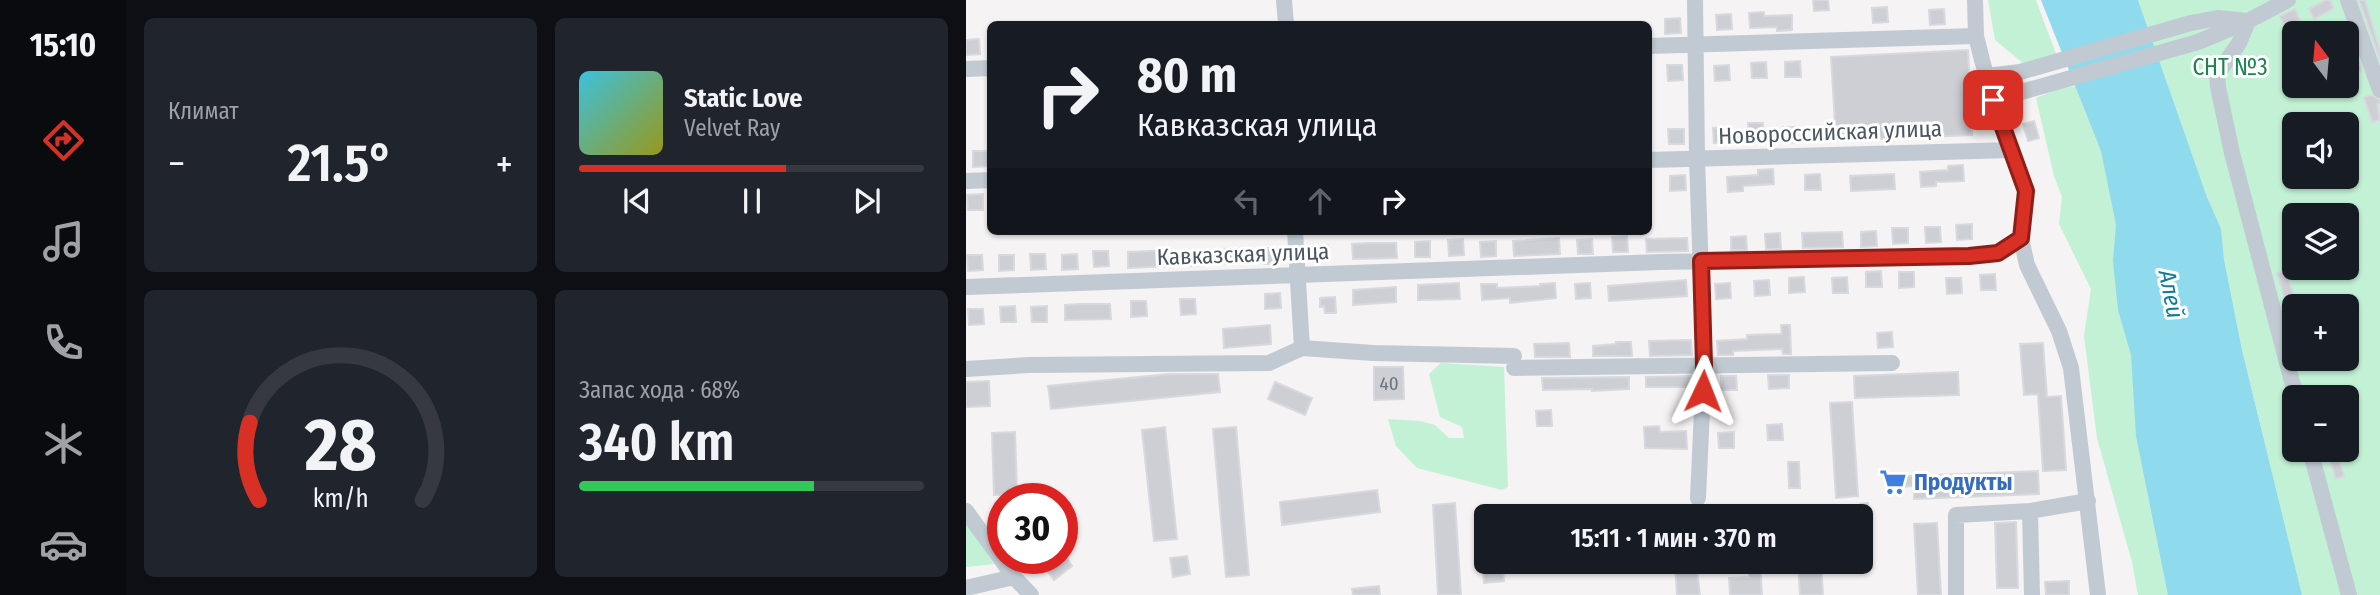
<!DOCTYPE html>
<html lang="ru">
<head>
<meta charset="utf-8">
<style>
  body { margin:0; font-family:"Fira Sans Condensed",sans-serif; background:#20242c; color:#f1f3f6; height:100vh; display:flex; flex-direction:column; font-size:26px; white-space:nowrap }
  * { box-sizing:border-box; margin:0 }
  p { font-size:23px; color:#9ea1a6 }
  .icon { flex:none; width:38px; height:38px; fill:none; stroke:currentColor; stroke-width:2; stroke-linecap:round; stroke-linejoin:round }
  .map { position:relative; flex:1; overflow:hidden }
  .side { display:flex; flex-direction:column; gap:18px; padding:18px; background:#0d0f14; width:840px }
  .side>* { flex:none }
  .hud { position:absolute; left:21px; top:21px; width:665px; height:214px; border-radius:10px; box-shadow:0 2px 5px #0004; background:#171b24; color:#f1f3f6; overflow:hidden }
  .needle { width:46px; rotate:344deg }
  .buttons { position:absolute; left:1316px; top:21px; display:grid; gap:14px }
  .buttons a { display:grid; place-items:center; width:77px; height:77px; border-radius:10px; background:#171b24; box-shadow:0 2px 5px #0004; font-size:35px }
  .speed { position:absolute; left:21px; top:483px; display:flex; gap:14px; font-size:35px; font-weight:700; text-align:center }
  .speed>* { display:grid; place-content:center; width:91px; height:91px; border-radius:50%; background:#171b24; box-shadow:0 2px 5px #0004; line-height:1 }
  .speed .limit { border:10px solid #d22; background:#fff; color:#111 }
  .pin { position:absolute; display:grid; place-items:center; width:60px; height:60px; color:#fff; margin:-30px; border-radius:14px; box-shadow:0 4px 10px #0006 }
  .me { position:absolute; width:77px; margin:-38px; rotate:2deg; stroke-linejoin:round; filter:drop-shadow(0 0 5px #0008) }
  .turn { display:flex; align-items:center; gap:24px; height:147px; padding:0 35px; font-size:32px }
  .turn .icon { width:91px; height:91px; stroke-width:2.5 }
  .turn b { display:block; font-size:49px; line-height:60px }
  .lanes { display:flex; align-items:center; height:66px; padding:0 35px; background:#0003; justify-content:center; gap:35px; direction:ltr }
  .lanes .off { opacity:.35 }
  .big { font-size:52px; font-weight:600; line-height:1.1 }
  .side .card { flex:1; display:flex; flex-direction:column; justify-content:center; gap:10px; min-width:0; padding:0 24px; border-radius:10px; background:#20242c }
  .side .dial { align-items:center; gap:0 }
  .dial svg { height:182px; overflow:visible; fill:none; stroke:#363941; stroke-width:7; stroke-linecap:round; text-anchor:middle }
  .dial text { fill:#f1f3f6; stroke:none }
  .song { display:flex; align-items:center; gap:21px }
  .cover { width:84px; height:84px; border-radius:10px; background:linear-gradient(135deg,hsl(190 70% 55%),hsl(60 70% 35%)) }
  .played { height:7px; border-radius:4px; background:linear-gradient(90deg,#d93025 60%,#363941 60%) }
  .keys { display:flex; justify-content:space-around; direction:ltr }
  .heat { display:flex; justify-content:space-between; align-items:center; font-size:38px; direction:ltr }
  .charge { height:10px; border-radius:5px; background:linear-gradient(90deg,#34c759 68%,#363941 0) }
  .side .tiles { flex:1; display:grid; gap:18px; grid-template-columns:repeat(2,1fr) }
  .trip { position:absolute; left:508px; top:504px; width:399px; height:70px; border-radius:10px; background:#171b24; box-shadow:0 2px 5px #0004; font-weight:600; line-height:70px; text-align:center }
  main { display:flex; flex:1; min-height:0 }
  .tabs { display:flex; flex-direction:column; width:126px; justify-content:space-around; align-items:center; background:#090b0e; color:#9ea1a6 }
  .tabs .icon { width:49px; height:49px }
  .tabs .selected { color:#d93025 }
  .tabs b { font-size:32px; color:#f1f3f6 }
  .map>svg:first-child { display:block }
</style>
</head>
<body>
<main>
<nav class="tabs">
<b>15:10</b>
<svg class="icon selected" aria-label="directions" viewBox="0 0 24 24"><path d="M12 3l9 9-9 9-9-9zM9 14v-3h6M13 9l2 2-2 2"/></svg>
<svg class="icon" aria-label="music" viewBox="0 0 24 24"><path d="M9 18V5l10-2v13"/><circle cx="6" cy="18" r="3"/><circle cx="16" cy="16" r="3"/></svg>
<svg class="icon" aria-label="phone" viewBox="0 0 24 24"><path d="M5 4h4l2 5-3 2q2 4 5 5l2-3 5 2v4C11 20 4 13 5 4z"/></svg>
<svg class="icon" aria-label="climate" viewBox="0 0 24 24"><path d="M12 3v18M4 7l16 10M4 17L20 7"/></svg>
<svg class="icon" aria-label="car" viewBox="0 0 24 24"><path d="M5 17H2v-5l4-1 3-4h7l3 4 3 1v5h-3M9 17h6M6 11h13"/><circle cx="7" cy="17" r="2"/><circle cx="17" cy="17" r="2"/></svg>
</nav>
<section class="side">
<div class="tiles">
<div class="card"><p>Климат</p>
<div class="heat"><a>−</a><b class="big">21.5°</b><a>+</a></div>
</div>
<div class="card">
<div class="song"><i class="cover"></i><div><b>Static Love</b><p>Velvet Ray</p></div></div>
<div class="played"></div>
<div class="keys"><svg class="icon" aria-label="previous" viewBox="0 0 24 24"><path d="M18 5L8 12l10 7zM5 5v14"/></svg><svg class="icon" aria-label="pause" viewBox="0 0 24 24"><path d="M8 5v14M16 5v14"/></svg><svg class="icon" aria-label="next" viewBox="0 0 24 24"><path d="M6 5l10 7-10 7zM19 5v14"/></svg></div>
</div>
<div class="card dial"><svg viewBox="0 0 100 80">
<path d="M14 69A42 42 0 1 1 86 69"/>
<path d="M14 69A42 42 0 0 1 10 35" stroke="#d93025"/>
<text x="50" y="56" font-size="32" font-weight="700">28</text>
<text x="50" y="72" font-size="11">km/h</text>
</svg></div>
<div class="card"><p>Запас хода · 68%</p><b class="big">340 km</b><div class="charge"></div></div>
</div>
</section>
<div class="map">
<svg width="1414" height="595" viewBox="0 0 1414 595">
  <rect width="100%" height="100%" fill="#f5f3f3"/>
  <!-- green -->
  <path fill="#c3f1d5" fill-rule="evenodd" d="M1022,0H1070L1090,54L1058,64L1029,40Z
    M1172,0H1414V595H1336L1276,350L1258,259L1254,229L1241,197ZM1328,33H1381V86H1328ZM1328,124H1381V177H1328ZM1328,215H1381V268H1328ZM1328,306H1381V359H1328ZM1328,397H1381V450H1328Z
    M1119,85L1147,171L1210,595H1172L1166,562L1131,438L1118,336L1125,289L1093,224L1096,197L1088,176L1070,98L1094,88Z
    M475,363L538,367L542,487L536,490L451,468L430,446L422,419L454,421L469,425L483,438H498L496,427L474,417L463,374Z
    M0,521L28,564L0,567Z"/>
  <!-- water -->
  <path fill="#90daee" d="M1075,0H1172L1241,197L1255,229L1258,259L1276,350L1336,595H1202L1170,436L1165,355L1152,310L1147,261L1150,225L1135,151Z"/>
  <!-- building -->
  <path fill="#cdcfd5" stroke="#d7d9de" stroke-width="2" d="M847,0H862L863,10L848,11Z
    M1360,0H1364L1368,8L1348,19L1343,9Z
    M1393,0H1399L1414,51V59Z
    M921,7L922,22L907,23L906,8Z
    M978,9L979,24L964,25L963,10Z
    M1329,9L1334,20L1318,26L1314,16Z
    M798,12V16L826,15V30L811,31V27L784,28L783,13Z
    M765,14L766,29L751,30L750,15Z
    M714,18L715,33L699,34V19Z
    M1379,24L1396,71L1391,72L1381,33L1376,25Z
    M13,39L14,54L0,55V40Z
    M1002,50L1006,135L870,141L865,57Z
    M834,61L835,77H819V62Z
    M800,62L801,78H786L785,63Z
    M701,65H716L717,80L702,81Z
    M763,65L764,80L749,81L748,66Z
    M1405,95L1414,100V103L1411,104L1414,120L1406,122L1398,97Z
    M1068,121L1073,138L1062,141L1057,124Z
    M782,123H797L798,138L783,139Z
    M762,127L763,143H748L747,128Z
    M817,127H832L833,142L817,143Z
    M702,129H718V144H703Z
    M7,151H24V166L7,167Z
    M997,165L998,181L970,182V186L955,187L954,172L982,170V166Z
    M807,169L808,184L777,186V191L762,192L761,177L792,175V170Z
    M854,174L855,190H839V175Z
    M928,174L929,189L885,191L884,176Z
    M719,175L720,190L704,191V176Z
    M17,194V210H2L1,195Z
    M1006,224V239L991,240L990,225Z
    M959,227H974L975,242L960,243Z
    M926,228H942V243L927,244Z
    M910,231L911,246L895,247V232Z
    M876,232L877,247L837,248L836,233Z
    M814,233L815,249H800L799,234Z
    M661,236L662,252H647L646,237Z
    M780,236L781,250H765V237Z
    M593,238L594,254L548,256L547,241Z
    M721,238L722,251L681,252L680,239Z
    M497,239L498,255L483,256L482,240Z
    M626,239L627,254H612L611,240Z
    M464,241V257H449V242Z
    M530,241V256L515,257L514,242Z
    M401,243H430L431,258L387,259L386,244Z
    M362,245L363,260L348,261L347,246Z
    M274,248L275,263L260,264L259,249Z
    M297,248H312L313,263L298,264Z
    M206,250L207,266L162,268V252Z
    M239,250L240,265L225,266L224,251Z
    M127,251H142L143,266L128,267Z
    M64,254H79L80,269L65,270Z
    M111,254L112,269L96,270V255Z
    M1,255H16L17,270L2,271Z
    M33,255H48V270L33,271Z
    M1319,270L1327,293L1318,296L1311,273Z
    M915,271L916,287H900V272Z
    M933,272H948V287L933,288Z
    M1029,274L1030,290H1015L1014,275Z
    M838,277L839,292L823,293V278Z
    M881,277L882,293H867L866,278Z
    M980,278H995L996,293L981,294Z
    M720,280L721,296L643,301L642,286Z
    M803,280L804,295L789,296L788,281Z
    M493,283L494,299L452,300V285Z
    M589,283L590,298L544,303V298L516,300L515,284H531V288L574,286V284Z
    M624,283L625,298L610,299L609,284Z
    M764,283L765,298L750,299L749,284Z
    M430,287V302L387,305V290Z
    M314,293L315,308L299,309V294Z
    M369,297L370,313H359L358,306L354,307V298Z
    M214,299H229L230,314L215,315Z
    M165,301H180L181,316L165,317Z
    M114,304H144L145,319L99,320V305Z
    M49,306L50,322H35L34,307Z
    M81,306V322H66L65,307Z
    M2,309H17L18,324L3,325Z
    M304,325L305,344L258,348L257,329Z
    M815,325H824L825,354H817L816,349L767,351V355H752L751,341L781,339V335L816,334Z
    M926,332L927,347L912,348L911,333Z
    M725,340L726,355L684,356L683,341Z
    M650,342H665L666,356H627V346L650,344Z
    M603,343L604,357H569L568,344Z
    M1077,343L1081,397L1095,396L1100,470L1077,471L1072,394L1058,395L1054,344Z
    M408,367H437L438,399L408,400Z
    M992,372L993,395L889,398L888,376Z
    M203,374H252L254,392L85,409L82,386Z
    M802,375H823V388L803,389Z
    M726,376V387H680V377Z
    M755,376H770L771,390H755Z
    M663,377V389L626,391V389L577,390L576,378Z
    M23,381L24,406L0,407V382Z
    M309,382L346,398L339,415L302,399Z
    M886,402L892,496L870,498L864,403Z
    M585,410L586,426H571L570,411Z
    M816,424L817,440H802L801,425Z
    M693,426L694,432L720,431L721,449L679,448L678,427Z
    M199,427L211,539L188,541L176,430Z
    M270,427L283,575L260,577L247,429Z
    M49,432L51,494L28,495L26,433Z
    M768,432V448H753L752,433Z
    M1372,455L1378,476L1370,479L1363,458Z
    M822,462H833L834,488H823Z
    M1072,471L1073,494L948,499V486L921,488L920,477Z
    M411,490L414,512L316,525L314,502Z
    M489,503L495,595H472L467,505Z
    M902,503V527L894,528V504Z
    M1050,522L1052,588H1031L1029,523Z
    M971,523L975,595H952L948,524Z
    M221,556L224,574L207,577L204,558Z
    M72,558H101L106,566L88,580Z
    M709,562H730L734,595H711Z
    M782,562H794L796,595H764L763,578L783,577Z
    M832,562H855L857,595H834Z
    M537,569L538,581L518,583L517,571Z
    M1103,581V595H1080L1079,582Z
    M413,586L414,595H387L386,589Z"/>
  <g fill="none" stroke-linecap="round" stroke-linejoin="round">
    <!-- minor -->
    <path stroke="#c1cad2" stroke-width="16" d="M318,0L320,24
      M729,0L731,158L738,365L732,498
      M1009,0L1010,36L1016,60L1027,100L1060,191L1055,238L1061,265L1093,331L1105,368L1132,595
      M1382,0L1414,90
      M1282,21L1273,43L1251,75L1252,87L1266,153L1330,397
      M682,46L1010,36
      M0,69L24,68
      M1021,76L1054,72L1225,23L1252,18L1280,21
      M1027,100L1232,42L1282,21L1322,0
      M682,160L1046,150
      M0,181L24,180
      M329,231L336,348
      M0,287L694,262L1003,256L1032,253L1055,238
      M548,368L926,363
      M0,369L63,365L303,363L336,348L407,353L548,356
      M1344,450L1383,595
      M0,511L48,577L65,595
      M1064,511L1066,595
      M0,588L48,577
      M990,595V515L1064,511L1122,501"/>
  </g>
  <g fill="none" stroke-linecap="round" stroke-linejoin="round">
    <!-- route casing -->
    <g stroke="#8d1f18" stroke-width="18">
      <path id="route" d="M737,391L738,365L735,261L1003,256L1032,253L1055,238L1060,191L1027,100"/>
    </g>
    <!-- route -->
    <use href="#route" stroke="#d93025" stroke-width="12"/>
  </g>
  <!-- icons -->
  <defs>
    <g id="supermarket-bare" transform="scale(2.1)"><path d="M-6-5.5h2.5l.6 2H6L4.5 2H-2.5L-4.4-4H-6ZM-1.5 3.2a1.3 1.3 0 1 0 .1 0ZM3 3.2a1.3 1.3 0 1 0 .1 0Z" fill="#3f7fe0" stroke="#fff" stroke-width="2.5" paint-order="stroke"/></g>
  </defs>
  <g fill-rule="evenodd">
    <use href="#supermarket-bare" x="927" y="482"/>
  </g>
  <g text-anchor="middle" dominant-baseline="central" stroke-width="6" stroke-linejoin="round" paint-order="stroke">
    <!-- number labels -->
    <g font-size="19" fill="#6b747e">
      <text x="423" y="383">40</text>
    </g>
    <!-- park labels -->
    <g font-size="23" fill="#17864f" stroke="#fff">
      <text x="1264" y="67">СНТ №3</text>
    </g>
    <!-- street labels -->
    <g font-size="23" fill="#4a5661" stroke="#fff">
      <text transform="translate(864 132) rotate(-2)">Новороссийская улица</text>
      <text transform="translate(277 254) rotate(-2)">Кавказская улица</text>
    </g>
    <!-- shop labels -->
    <g font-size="23" font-weight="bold" fill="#366cbe" stroke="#fff" text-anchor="start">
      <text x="948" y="482">Продукты</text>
    </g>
    <!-- water labels -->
    <g font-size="24" font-style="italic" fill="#0c7c9b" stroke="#fff">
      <text transform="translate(1205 294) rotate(79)">Алей</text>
    </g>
  </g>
</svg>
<div class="buttons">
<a><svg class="needle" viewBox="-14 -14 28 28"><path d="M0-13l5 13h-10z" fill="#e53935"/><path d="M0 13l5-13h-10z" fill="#9ea1a6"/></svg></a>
<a><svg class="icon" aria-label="sound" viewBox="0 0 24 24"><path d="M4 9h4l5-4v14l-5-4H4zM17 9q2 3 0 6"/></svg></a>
<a><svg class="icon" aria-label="layers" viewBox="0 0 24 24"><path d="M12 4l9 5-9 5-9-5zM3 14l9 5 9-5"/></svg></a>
<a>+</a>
<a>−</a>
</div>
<div class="speed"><div class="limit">30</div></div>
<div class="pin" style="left:1027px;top:100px;background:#d93025"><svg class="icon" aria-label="arrive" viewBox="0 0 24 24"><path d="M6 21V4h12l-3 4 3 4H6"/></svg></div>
<svg class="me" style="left:737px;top:391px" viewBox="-20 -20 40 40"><path d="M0-17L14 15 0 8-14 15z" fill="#d93025" stroke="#fff" stroke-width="4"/></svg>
<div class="trip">15:11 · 1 мин · 370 m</div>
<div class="hud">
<div class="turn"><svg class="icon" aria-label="right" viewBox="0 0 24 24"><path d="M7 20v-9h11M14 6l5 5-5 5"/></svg><div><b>80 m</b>Кавказская улица</div></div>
<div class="lanes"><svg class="icon off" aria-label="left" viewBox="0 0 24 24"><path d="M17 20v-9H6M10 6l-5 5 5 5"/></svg><svg class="icon off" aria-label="ahead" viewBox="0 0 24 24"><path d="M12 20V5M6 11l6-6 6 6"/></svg><svg class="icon" aria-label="right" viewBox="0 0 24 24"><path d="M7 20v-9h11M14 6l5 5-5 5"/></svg></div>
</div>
</div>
</main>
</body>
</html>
